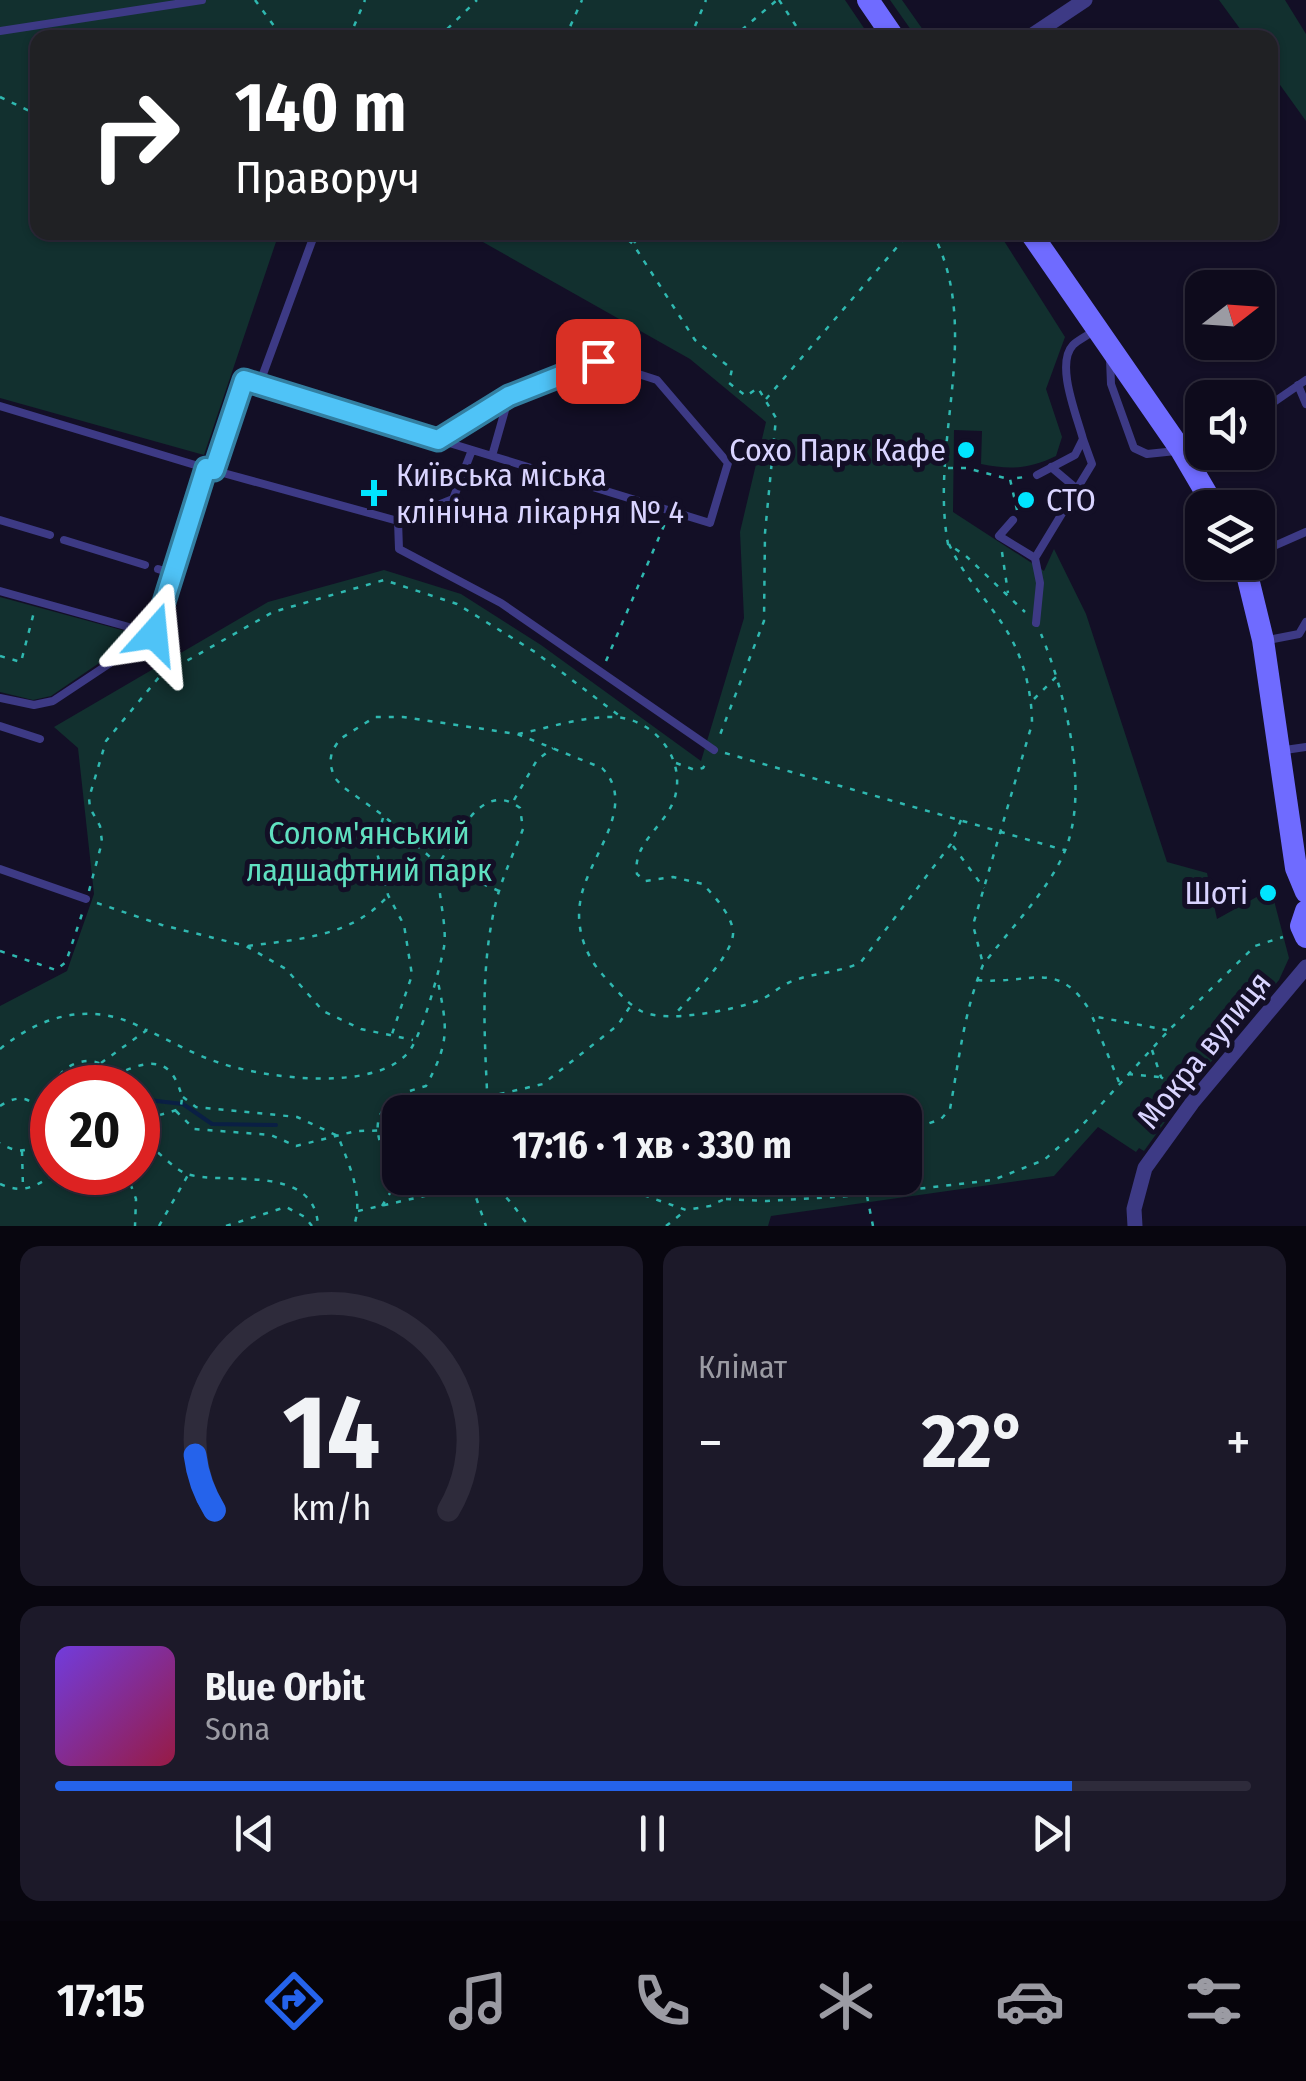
<!DOCTYPE html>
<html lang="uk">
<head>
<meta charset="utf-8">
<style>
  body { margin:0; font-family:"Fira Sans Condensed",sans-serif; background:#1c1929; color:#f1f3f6; height:100vh; display:flex; flex-direction:column; font-size:38px; white-space:nowrap }
  * { box-sizing:border-box; margin:0 }
  p { font-size:32px; color:#9b9ba3 }
  .icon { flex:none; width:55px; height:55px; fill:none; stroke:currentColor; stroke-width:2; stroke-linecap:round; stroke-linejoin:round }
  .map { position:relative; height:1226px; overflow:hidden }
  .sheet { display:flex; flex-direction:column; gap:20px; padding:20px; background:#08060f; flex:1 }
  .sheet>* { flex:none }
  .top-card { position:absolute; left:30px; top:30px; width:1248px; height:210px; border-radius:20px; box-shadow:0 2px 8px #0004,0 0 0 2px #2e2b3b; background:#202124; color:#fff; overflow:hidden }
  .needle { width:65px; rotate:73deg }
  .tools { position:absolute; left:1185px; top:270px; display:grid; gap:20px }
  .tools a { display:grid; place-items:center; width:90px; height:90px; border-radius:20px; background:#0e0b1c; box-shadow:0 2px 8px #0004,0 0 0 2px #2e2b3b; font-size:50px }
  .speed { position:absolute; left:30px; top:1065px; display:flex; gap:20px; font-size:50px; font-weight:700; text-align:center }
  .speed>* { display:grid; place-content:center; width:130px; height:130px; border-radius:50%; background:#0e0b1c; box-shadow:0 2px 8px #0004,0 0 0 2px #2e2b3b; line-height:1 }
  .speed .limit { border:15px solid #d22; background:#fff; color:#111 }
  .pin { position:absolute; display:grid; place-items:center; width:85px; height:85px; color:#fff; margin:-42px; border-radius:20px; box-shadow:0 5px 15px #0006 }
  .me { position:absolute; width:110px; margin:-55px; rotate:18deg; stroke-linejoin:round; filter:drop-shadow(0 0 8px #0008) }
  .turn { display:flex; align-items:center; gap:35px; height:210px; padding:0 40px; font-size:45px }
  .turn .icon { width:130px; height:130px; stroke-width:2.5 }
  .turn b { display:block; font-size:70px; line-height:85px }
  .big { font-size:75px; font-weight:700; line-height:1.1 }
  .sheet .widget { flex:1; display:flex; flex-direction:column; justify-content:center; gap:15px; min-width:0; padding:0 35px; border-radius:20px; background:#1c1929 }
  .sheet .dial { align-items:center; gap:0 }
  .dial svg { height:260px; overflow:visible; fill:none; stroke:#2e2b3b; stroke-width:7; stroke-linecap:round; text-anchor:middle }
  .dial text { fill:#f1f3f6; stroke:none }
  .song { display:flex; align-items:center; gap:30px }
  .cover { width:120px; height:120px; border-radius:15px; background:linear-gradient(135deg,hsl(260 70% 55%),hsl(340 70% 35%)) }
  .played { height:10px; border-radius:5px; background:linear-gradient(90deg,#2563eb 85%,#2e2b3b 85%) }
  .keys { display:flex; justify-content:space-around; direction:ltr }
  .heat { display:flex; justify-content:space-between; align-items:center; font-size:55px; direction:ltr }
  .sheet .tiles { flex:1; display:grid; gap:20px; grid-template-columns:1fr 1fr }
  .widget:last-child { grid-column:span 2 }
  .trip { position:absolute; left:382px; top:1095px; width:540px; height:100px; border-radius:20px; background:#0e0b1c; box-shadow:0 2px 8px #0004,0 0 0 2px #2e2b3b; font-weight:700; line-height:100px; text-align:center }
  .dock { display:flex; height:160px; justify-content:space-around; align-items:center; background:#06040b; color:#9b9ba3 }
  .dock .icon { width:70px; height:70px }
  .dock .active { color:#2563eb }
  .dock b { font-size:45px; color:#f1f3f6 }
  .map>svg:first-child { display:block }
</style>
</head>
<body>
<div class="map">
<svg width="1306" height="1226" viewBox="0 0 1306 1226">
  <rect width="100%" height="100%" fill="#130f26"/>
  <!-- green -->
  <path fill="#12302f" fill-rule="evenodd" d="M0,0H845L870,37L38,38V232L279,233L204,455L0,398Z
    M890,0H902L928,37H916Z
    M1219,0H1285L1306,34V121L1270,71V38L1246,37Z
    M467,233H999L1065,337L1046,389L1062,437L1056,456C1029,469 1010,470 981,464L982,431L954,430L953,512L1044,571L1054,549L1086,614L1167,862L1207,873L1217,919L1271,889L1289,958L1279,980L1191,1086L1144,1151L1139,1148L1136,1152L1098,1127L1054,1176L771,1216L768,1226H0V1006L67,971L94,894L78,748L54,727L268,602L384,570L461,594L541,645L701,761L744,618L740,532L766,422L690,359ZM52,1088H138V1172H52ZM400,1112H905V1178H400Z
    M0,597L140,635L51,696L33,700L0,692Z"/>
  <g fill="none" stroke-linecap="round" stroke-linejoin="round">
    <!-- stream -->
    <path stroke="#0a1f44" stroke-width="4" d="M148,1100L183,1104L212,1124L276,1125"/>
    <!-- path -->
    <path stroke="#2fb8b0" stroke-width="2.5" stroke-dasharray="5 8" stroke-linecap="butt" d="M255,0L277,30L288,38
      M779,0L804,38
      M349,38L365,0
      M438,38L477,0
      M565,38L582,0
      M690,38L706,0
      M732,38L777,0
      M0,97L38,115
      M618,232L633,244L695,340L732,369L729,383L746,396L758,388L776,418L765,533L764,621L718,740
      M932,232C984,329 929,441 948,544L966,556L1025,612
      M633,242L634,232
      M634,243L643,232
      M766,399L910,232
      M948,468H966L1009,479
      M1017,510L1010,479L1025,477
      M949,544C963,576 987,599 1005,628C1023,656 1032,691 1032,724L973,925L983,964
      M1002,552L1008,593
      M0,656L21,662L34,612
      M606,661L666,521
      M1034,699L1057,676
      M518,734C548,728 580,717 610,717C653,716 688,759 674,800C664,827 632,844 637,874L645,881L673,877L703,884C714,896 730,913 733,930C736,953 691,996 676,1013
      M725,753L1064,850
      M676,763L695,770L703,768L708,760
      M514,800L537,760L553,748
      M383,818L375,845L388,895L404,925L412,975L392,1034
      M953,846L984,888
      M89,891L102,842L100,826L90,808L89,798L106,741L160,676L273,612L384,580L457,604L535,652L621,717
      M499,891L439,865L384,816L343,787L334,777L330,763L332,751L340,739L375,717H403L517,734L602,768C640,807 585,860 580,903C576,928 585,955 602,974C613,986 626,1003 641,1011C665,1024 737,1010 762,999C771,995 779,987 788,983C811,972 838,974 861,962L951,844L961,820
      M97,903L162,925L246,946L286,969L323,1011L361,1029L413,1040
      M248,946C298,939 351,937 387,897
      M0,951L56,970L66,962L84,908
      M977,980C1032,985 1058,957 1092,1014
      M0,1049C44,1013 95,1001 146,1030
      M1152,1050L1161,1077L1179,1092
      M101,1063L147,1030C172,1042 197,1056 223,1064C268,1078 371,1092 407,1054C421,1040 440,968 444,947C448,923 434,882 440,863C442,857 448,850 452,844C467,819 489,784 520,808L523,829C514,853 502,877 496,902C479,970 485,1043 488,1112
      M1128,1074L1159,1077
      M114,1075C139,1065 165,1052 178,1085C182,1095 183,1099 180,1109L153,1117L138,1111
      M1119,1082L1092,1016L1167,1030
      M74,1088L89,1079L103,1088
      M183,1097L196,1107L297,1117L338,1136C349,1165 364,1195 354,1226
      M487,1097L543,1084L618,1025L631,1005
      M0,1106C54,1070 55,1179 0,1143
      M176,1111L194,1129L271,1135L296,1146L356,1131L400,1130
      M52,1112C42,1058 110,1042 118,1088
      M905,1132L941,1119L950,1109C959,1060 964,1011 983,965C1008,931 1048,891 1064,853C1091,792 1065,692 1041,634
      M138,1136C152,1145 173,1169 187,1174C224,1186 315,1162 318,1226
      M22,1151L23,1188
      M400,1154L381,1145C368,1109 395,1094 426,1086C451,1040 447,1027 437,977
      M126,1172L136,1199L135,1226
      M595,1178L686,1210L710,1206L768,1178
      M0,1184C25,1195 37,1185 58,1172
      M472,1186L486,1226
      M867,1196L873,1226
      M726,1199L767,1201L866,1195L993,1180L1044,1160L1076,1132L1169,1030L1255,946L1283,937
      M382,1206L400,1177
      M358,1211L482,1183C503,1186 516,1211 529,1226
      M159,1226L188,1175
      M226,1226L286,1207L305,1217L312,1226
      M666,1226L685,1211"/>
    <!-- lane -->
    <path stroke="#3d3a85" stroke-width="8" d="M0,31L202,0
      M330,232L334,234
      M1110,359L1111,384L1134,448L1147,454L1176,451
      M259,385L492,456L509,396L598,361L657,380L728,463L710,523L492,456
      M1298,385L1306,404
      M0,406L205,468L398,521L453,499L472,450
      M1258,413L1306,380
      M438,440L509,396
      M1051,467L1077,489
      M214,470L244,380L259,385L312,241L318,232
      M1037,475L1075,455L1083,439C1077,416 1055,364 1073,345C1078,340 1087,336 1093,331
      M0,520L50,535
      M1013,520L999,536L1035,558L1092,464L1083,439
      M398,521L399,549L501,603L714,750
      M64,540L145,565
      M1258,553L1306,532
      M1035,558L1040,583L1036,623
      M158,569L173,574
      M0,591L154,634
      M1268,640L1299,634L1306,622
      M0,698L34,705L53,701L154,634L205,468
      M0,726L40,739
      M1285,750L1306,747
      M0,869L86,899"/>
    <!-- street -->
    <path stroke="#3d3a85" stroke-width="15" d="M1028,38L1085,0
      M1135,1226L1134,1209L1145,1168L1192,1103L1306,967"/>
    <!-- secondary -->
    <path stroke="#6f6bff" stroke-width="22" d="M868,0L894,38
      M1030,232L1181,450L1215,508
      M1244,562L1263,640L1296,868L1306,892
      M1306,911L1301,926L1306,937"/>
  </g>
  <g fill="none" stroke-linecap="round" stroke-linejoin="round">
    <!-- route casing -->
    <g stroke="#337fa1" stroke-width="25">
      <path id="route" d="M154,634L206,468L214,470L244,380L438,440L509,396L598,361"/>
    </g>
    <!-- route -->
    <use href="#route" stroke="#4fc3f7" stroke-width="18"/>
  </g>
  <!-- markers -->
  <g fill="#00e5ff" stroke="#130f26" stroke-width="4">
    <circle cx="966" cy="450" r="10"/>
    <path d="M369 478h10v10h10v10h-10v10h-10v-10h-10v-10h10z"/>
    <circle cx="1026" cy="500" r="10"/>
    <circle cx="1268" cy="893" r="10"/>
  </g>
  <g text-anchor="middle" dominant-baseline="central" stroke-width="10" stroke-linejoin="round" paint-order="stroke">
    <!-- poi labels -->
    <g font-size="32" fill="#d9d4ff" stroke="#130f26" text-anchor="end">
      <text x="946" y="450">Сохо Парк Кафе</text>
      <text x="396" y="475" text-anchor="start">Київська міська<tspan x="396" dy="37">клінічна лікарня № 4</tspan></text>
      <text x="1046" y="500" text-anchor="start">СТО</text>
      <text x="1248" y="893">Шоті</text>
    </g>
    <!-- park labels -->
    <g font-size="32" fill="#5fe0c0" stroke="#130f26">
      <text x="369" y="833">Солом'янський<tspan x="369" dy="37">ладшафтний парк</tspan></text>
    </g>
    <!-- street labels -->
    <g font-size="32" fill="#d9d4ff" stroke="#130f26">
      <text transform="translate(1204 1050) rotate(-51)">Мокра вулиця</text>
    </g>
  </g>
</svg>
<div class="tools">
<a><svg class="needle" viewBox="-14 -14 28 28"><path d="M0-13l5 13h-10z" fill="#e53935"/><path d="M0 13l5-13h-10z" fill="#9b9ba3"/></svg></a>
<a><svg class="icon" aria-label="sound" viewBox="0 0 24 24"><path d="M4 9h4l5-4v14l-5-4H4zM17 9q2 3 0 6"/></svg></a>
<a><svg class="icon" aria-label="layers" viewBox="0 0 24 24"><path d="M12 4l9 5-9 5-9-5zM3 14l9 5 9-5"/></svg></a>
</div>
<div class="speed"><div class="limit">20</div></div>
<div class="pin" style="left:598px;top:361px;background:#d93025"><svg class="icon" aria-label="arrive" viewBox="0 0 24 24"><path d="M6 21V4h12l-3 4 3 4H6"/></svg></div>
<svg class="me" style="left:154px;top:634px" viewBox="-20 -20 40 40"><path d="M0-17L14 15 0 8-14 15z" fill="#4fc3f7" stroke="#fff" stroke-width="4"/></svg>
<div class="trip">17:16 · 1 хв · 330 m</div>
<div class="top-card">
<div class="turn"><svg class="icon" aria-label="right" viewBox="0 0 24 24"><path d="M7 20v-9h11M14 6l5 5-5 5"/></svg><div><b>140 m</b>Праворуч</div></div>
</div>
</div>
<section class="sheet">
<div class="tiles">
<div class="widget dial"><svg viewBox="0 0 100 80">
<path d="M14 69A42 42 0 1 1 86 69"/>
<path d="M14 69A42 42 0 0 1 8 52" stroke="#2563eb"/>
<text x="50" y="56" font-size="32" font-weight="700">14</text>
<text x="50" y="72" font-size="11">km/h</text>
</svg></div>
<div class="widget"><p>Клімат</p>
<div class="heat"><a>−</a><b class="big">22°</b><a>+</a></div>
</div>
<div class="widget">
<div class="song"><i class="cover"></i><div><b>Blue Orbit</b><p>Sona</p></div></div>
<div class="played"></div>
<div class="keys"><svg class="icon" aria-label="previous" viewBox="0 0 24 24"><path d="M18 5L8 12l10 7zM5 5v14"/></svg><svg class="icon" aria-label="pause" viewBox="0 0 24 24"><path d="M8 5v14M16 5v14"/></svg><svg class="icon" aria-label="next" viewBox="0 0 24 24"><path d="M6 5l10 7-10 7zM19 5v14"/></svg></div>
</div>
</div>
</section>
<nav class="dock">
<b>17:15</b>
<svg class="icon active" aria-label="directions" viewBox="0 0 24 24"><path d="M12 3l9 9-9 9-9-9zM9 14v-3h6M13 9l2 2-2 2"/></svg>
<svg class="icon" aria-label="music" viewBox="0 0 24 24"><path d="M9 18V5l10-2v13"/><circle cx="6" cy="18" r="3"/><circle cx="16" cy="16" r="3"/></svg>
<svg class="icon" aria-label="phone" viewBox="0 0 24 24"><path d="M5 4h4l2 5-3 2q2 4 5 5l2-3 5 2v4C11 20 4 13 5 4z"/></svg>
<svg class="icon" aria-label="climate" viewBox="0 0 24 24"><path d="M12 3v18M4 7l16 10M4 17L20 7"/></svg>
<svg class="icon" aria-label="car" viewBox="0 0 24 24"><path d="M5 17H2v-5l4-1 3-4h7l3 4 3 1v5h-3M9 17h6M6 11h13"/><circle cx="7" cy="17" r="2"/><circle cx="17" cy="17" r="2"/></svg>
<svg class="icon" aria-label="filters" viewBox="0 0 24 24"><path d="M4 7h16M4 17h16"/><circle cx="9" cy="7" r="2"/><circle cx="15" cy="17" r="2"/></svg>
</nav>
</body>
</html>
